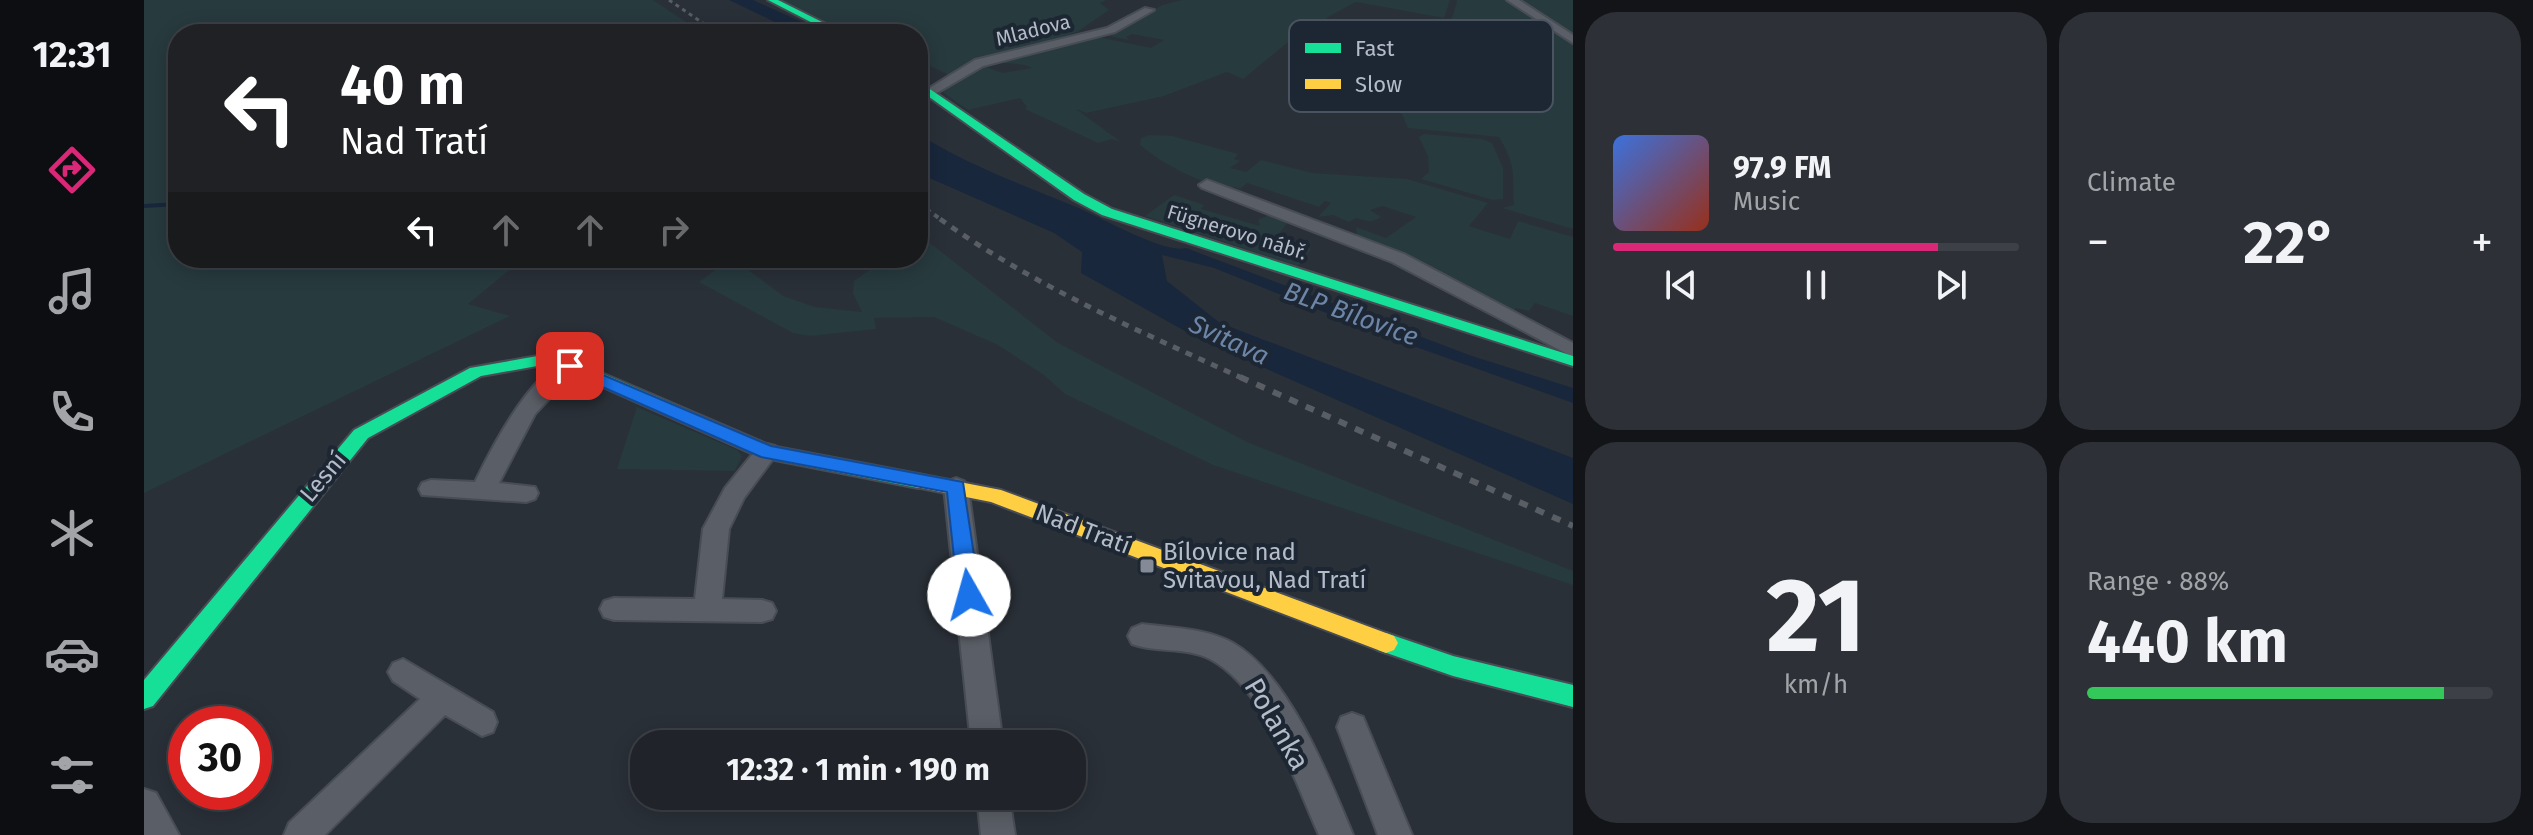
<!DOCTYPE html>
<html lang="en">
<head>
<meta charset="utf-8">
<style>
  body { margin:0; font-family:"Fira Sans",sans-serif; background:#2d3036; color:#f1f3f6; height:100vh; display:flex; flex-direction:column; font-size:30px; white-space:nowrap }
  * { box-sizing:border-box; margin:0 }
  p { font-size:26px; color:#a2a4a8 }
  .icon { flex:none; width:44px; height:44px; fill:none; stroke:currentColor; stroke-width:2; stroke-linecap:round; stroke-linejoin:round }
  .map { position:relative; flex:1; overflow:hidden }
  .panel { display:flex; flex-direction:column; gap:12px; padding:12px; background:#121417; width:960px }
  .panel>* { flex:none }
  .top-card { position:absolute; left:24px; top:24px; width:760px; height:244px; border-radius:32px; box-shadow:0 4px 20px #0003,0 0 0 2px #3d4147; background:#202124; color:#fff; overflow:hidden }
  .speed { position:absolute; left:24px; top:706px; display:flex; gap:16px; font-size:40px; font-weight:700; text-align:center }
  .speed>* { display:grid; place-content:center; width:104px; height:104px; border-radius:50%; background:#20242a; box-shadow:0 4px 20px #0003,0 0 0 2px #3d4147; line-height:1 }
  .speed .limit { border:12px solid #d22; background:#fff; color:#111 }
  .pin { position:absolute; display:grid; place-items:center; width:68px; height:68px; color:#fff; margin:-34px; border-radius:16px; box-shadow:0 4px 12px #0006 }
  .me { position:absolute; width:88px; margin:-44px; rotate:353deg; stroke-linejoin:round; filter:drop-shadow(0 0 6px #0008) }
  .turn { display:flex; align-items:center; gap:28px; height:168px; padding:0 40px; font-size:36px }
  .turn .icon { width:104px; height:104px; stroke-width:2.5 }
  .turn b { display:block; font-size:56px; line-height:68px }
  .lanes { display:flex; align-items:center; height:76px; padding:0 40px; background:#0003; justify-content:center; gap:40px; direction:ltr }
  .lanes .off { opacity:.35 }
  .big { font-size:60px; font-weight:700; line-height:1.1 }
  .panel .card { flex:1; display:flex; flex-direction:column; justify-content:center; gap:12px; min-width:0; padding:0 28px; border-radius:32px; background:#2d3036 }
  .panel .dial { align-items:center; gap:0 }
  .dial b { font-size:104px; line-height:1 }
  .song { display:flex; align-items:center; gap:24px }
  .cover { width:96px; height:96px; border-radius:12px; background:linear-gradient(135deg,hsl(220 70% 55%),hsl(10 70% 35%)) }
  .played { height:8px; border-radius:4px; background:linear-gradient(90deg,#db2777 80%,#3d4147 80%) }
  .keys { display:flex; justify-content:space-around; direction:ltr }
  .heat { display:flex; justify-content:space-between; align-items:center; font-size:44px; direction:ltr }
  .charge { height:12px; border-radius:6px; background:linear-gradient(90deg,#34c759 88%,#3d4147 0) }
  .panel .tiles { flex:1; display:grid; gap:12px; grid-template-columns:repeat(2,1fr) }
  .trip { position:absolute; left:486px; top:730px; width:456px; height:80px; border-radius:32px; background:#20242a; box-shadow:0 4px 20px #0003,0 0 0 2px #3d4147; font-weight:700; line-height:80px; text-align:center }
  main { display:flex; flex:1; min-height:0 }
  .tabs { display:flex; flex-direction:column; width:144px; justify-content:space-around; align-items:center; background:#0d0e11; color:#a2a4a8 }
  .tabs .icon { width:56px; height:56px }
  .tabs .active { color:#db2777 }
  .tabs b { font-size:36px; color:#f1f3f6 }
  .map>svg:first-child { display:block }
</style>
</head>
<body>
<main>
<nav class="tabs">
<b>12:31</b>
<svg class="icon active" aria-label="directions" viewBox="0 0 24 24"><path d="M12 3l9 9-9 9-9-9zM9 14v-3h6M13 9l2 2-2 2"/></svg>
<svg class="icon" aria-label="music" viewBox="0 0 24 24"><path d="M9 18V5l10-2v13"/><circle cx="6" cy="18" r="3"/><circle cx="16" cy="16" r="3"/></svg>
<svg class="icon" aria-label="phone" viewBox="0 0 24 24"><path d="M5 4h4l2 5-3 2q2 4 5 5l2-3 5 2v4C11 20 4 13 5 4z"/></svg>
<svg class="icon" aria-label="climate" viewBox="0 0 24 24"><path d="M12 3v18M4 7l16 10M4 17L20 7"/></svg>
<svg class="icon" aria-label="car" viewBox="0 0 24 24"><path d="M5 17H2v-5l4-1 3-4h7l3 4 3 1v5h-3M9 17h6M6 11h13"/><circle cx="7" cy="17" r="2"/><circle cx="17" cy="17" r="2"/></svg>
<svg class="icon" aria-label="filters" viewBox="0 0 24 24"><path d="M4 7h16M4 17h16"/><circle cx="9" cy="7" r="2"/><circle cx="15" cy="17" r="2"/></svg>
</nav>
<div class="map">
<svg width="1429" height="835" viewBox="0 0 1429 835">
  <rect width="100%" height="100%" fill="#2a3038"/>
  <!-- green -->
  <path fill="#273a3e" d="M0,0H509L560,34H34V258H380L324,304L366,316L0,493Z
    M637,0H962L956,3L965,10L933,32L807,76L780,63L774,64V34H707Z
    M1038,0H1306L1300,18L1212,2L1184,17L1162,46L1143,43L1099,79L1083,72L1020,96L942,113L932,109L977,142L969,139L954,143L881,109L883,107L876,98L824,110L797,91L836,65L859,73L888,68C879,62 861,65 849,61L949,36L1007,48L1020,40L988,34L982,37L985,40L956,34L1019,5Z
    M1313,0H1365L1429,43V229L1358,208L1370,205C1368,172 1373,168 1355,137L1264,128L1247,89C1259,51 1304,52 1313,0Z
    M1370,0H1429V39Z
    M1280,134L1338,139L1348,143L1359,168V199L1349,200L1277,179L1285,172L1284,156L1275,137Z
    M1006,135L1028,136L1094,154L1090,159L1096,161L1086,168L1102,172L1117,160L1168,173L1263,179L1344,203L1325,226L1366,239L1374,221L1429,237V316L1391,303L1385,311L1371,308V313L1213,236L1212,227L1242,238L1272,217L1239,206L1226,210L1237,217C1229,223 1222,221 1212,218L1205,222L1189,215L1174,217L1187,203L1181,201L1175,207L1103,183L1096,189L1090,187L1085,191C1053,180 1022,167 996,145L997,138Z
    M1030,195L1060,205L1057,209L1116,226L1114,220L1127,214L1145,221L1131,239L1167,249L1154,266L1001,216Z
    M782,240L914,343L1103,442L1429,571V585L1069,465L921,394L900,375L854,345L790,317L730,318L732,329L666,336L649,333L555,282L588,258L639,296L671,307L718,312L709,293L710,281L743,258H774V253L780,255Z
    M493,407L593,450L598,456L591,471L473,469Z"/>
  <!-- water -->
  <path fill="#19273c" d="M585,0H609L684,34H642L635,24Z
    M774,134C824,165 876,184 930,206C955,216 1019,254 1042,248L1328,356L1429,388V403L1230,332L1070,268L1018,255L1023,281L1076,323L1429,458V504L1057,340L937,273L938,252L910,233L774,173Z"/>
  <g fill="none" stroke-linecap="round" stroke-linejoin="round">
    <!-- stream -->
    <path stroke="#19273c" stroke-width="4" d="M0,206L34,204"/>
    <!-- street casing -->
    <g stroke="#484c55" stroke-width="4">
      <path id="street" d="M1363,0H1375L1429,35V43Z
        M1001,8L1010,10L971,32L839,66L789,95L779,92L831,60L963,28Z
        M1063,180L1260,254L1429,343V357L1248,262L1058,188L1055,185Z
        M426,360L436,366L391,414L355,483L391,487L394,493L391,499L382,502L278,495L275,489L278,483L287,480L331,482C347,449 388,369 426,360Z
        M623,444L631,446L634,452L600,498L585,529L578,599L618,600L628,603L632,611L628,619L618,622L470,620L460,617L456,609L460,601L470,598L551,599L559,529L581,488L615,446Z
        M812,478L820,481L824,487L859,744H827L800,487L804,481Z
        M998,624C1028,628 1062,628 1089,643C1145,675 1185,777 1209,835H1175C1151,782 1121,688 1066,659C1043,647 1013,653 988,644L984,636L988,628Z
        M259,659L349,712L353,722L349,732L338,736L301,715L181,835H140L145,823L276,699L249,681L244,672L249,663Z
        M1208,713L1219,717L1268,835H1234L1193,727L1197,717Z
        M0,789L12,793L35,835H0Z
        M833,796H865L871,835H837Z"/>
    </g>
    <!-- fast casing -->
    <g stroke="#484c55" stroke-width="4">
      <path id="fast" d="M624,0H634L702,34H690Z
        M774,81L940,194L968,209L1429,356V366L958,215L930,200L774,89Z
        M399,355L432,362L627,446L774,474L781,476L784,481L781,486L774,488L616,457L421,370L399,365L337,376L224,438L9,706L0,709V680L210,430L326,368Z
        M1242,633L1309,656L1429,685V707L1309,676L1234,650L1230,643L1234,636Z"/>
    </g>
    <!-- slow casing -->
    <g stroke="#484c55" stroke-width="4">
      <path id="slow" d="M774,474L857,490L1250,636L1254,643L1250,650L1242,653L847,502L767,486L764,481L767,476Z"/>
    </g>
    <!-- street -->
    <use href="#street" fill="#5a5e66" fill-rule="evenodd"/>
    <!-- fast -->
    <use href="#fast" fill="#16e098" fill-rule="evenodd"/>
    <!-- slow -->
    <use href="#slow" fill="#ffcf43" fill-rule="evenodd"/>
    <!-- rail-far3 -->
    <path stroke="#595d64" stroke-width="3" stroke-dasharray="4 4" stroke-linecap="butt" d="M525,0L575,34"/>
    <!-- rail-far2 -->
    <path stroke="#595d64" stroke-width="4" stroke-dasharray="5 5" stroke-linecap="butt" d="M774,203L799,221"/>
    <!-- rail-far1 -->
    <path stroke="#595d64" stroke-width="5" stroke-dasharray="7 7" stroke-linecap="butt" d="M796,219C890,286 995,331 1100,379"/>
    <!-- rail -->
    <path stroke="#595d64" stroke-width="6" stroke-dasharray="9 9" stroke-linecap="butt" d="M1096,377L1429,526"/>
  </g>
  <!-- route -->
  <path fill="#1a73e8" stroke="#114b97" stroke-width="2" d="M426,361L627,446L819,482L836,595L833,601L825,604L817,601L814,595L803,492L617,457L420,370L418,366Z"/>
  <!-- markers -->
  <rect fill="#848b96" stroke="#1d2633" stroke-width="3" x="995" y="558" width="16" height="16" rx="4"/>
  <g text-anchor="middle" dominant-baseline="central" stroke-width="8" stroke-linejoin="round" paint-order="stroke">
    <!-- far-street labels -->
    <g font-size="20" fill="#b4bcc9" stroke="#1d2633">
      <text transform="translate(889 30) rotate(-14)">Mladova</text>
      <text transform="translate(1093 232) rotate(17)">Fügnerovo nábř.</text>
    </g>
    <!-- street labels -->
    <g font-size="24" fill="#b4bcc9" stroke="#1d2633">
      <text transform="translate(179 477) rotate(-50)">Lesní</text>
      <text transform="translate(939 529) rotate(21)">Nad Tratí</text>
    </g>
    <!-- poi labels -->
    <g font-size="24" fill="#b4bcc9" stroke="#1d2633" text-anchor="start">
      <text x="1019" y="552">Bílovice nad<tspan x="1019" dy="28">Svitavou, Nad Tratí</tspan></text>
    </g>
    <!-- water labels -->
    <g font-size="26" font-style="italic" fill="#6d86a8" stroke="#1d2633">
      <text transform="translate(1207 314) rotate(20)">BLP Bílovice</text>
      <text transform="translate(1085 340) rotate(25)">Svitava</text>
    </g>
    <!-- near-street labels -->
    <g font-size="28" fill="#b4bcc9" stroke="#1d2633">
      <text transform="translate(1133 724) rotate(60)">Polanka</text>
    </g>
  </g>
  <!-- legend -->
  <rect x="1145" y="20" width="264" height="92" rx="12" fill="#1d2633" stroke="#4a5360" stroke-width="2"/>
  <rect x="1161" y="43" width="36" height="10" fill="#16e098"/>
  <rect x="1161" y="79" width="36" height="10" fill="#ffcf43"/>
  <g font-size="22" fill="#b4bcc9">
    <text x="1211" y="56">Fast</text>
    <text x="1211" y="92">Slow</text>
  </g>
</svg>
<div class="speed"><div class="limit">30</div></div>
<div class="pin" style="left:426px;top:366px;background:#d93025"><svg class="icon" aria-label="arrive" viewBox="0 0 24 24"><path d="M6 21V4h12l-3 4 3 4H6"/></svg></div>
<svg class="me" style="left:825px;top:595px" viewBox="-20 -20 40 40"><circle r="19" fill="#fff"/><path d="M0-13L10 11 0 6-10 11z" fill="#1a73e8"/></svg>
<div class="trip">12:32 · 1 min · 190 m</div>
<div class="top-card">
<div class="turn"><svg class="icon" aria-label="left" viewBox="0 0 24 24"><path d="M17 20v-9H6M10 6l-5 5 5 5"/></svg><div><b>40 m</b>Nad Tratí</div></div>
<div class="lanes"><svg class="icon" aria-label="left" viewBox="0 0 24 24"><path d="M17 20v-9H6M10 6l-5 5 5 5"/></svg><svg class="icon off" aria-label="ahead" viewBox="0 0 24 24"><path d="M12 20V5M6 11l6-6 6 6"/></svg><svg class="icon off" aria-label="ahead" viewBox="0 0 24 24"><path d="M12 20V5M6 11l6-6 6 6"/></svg><svg class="icon off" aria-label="right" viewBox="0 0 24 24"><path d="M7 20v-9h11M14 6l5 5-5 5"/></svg></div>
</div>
</div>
<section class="panel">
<div class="tiles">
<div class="card">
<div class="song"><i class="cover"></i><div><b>97.9 FM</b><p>Music</p></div></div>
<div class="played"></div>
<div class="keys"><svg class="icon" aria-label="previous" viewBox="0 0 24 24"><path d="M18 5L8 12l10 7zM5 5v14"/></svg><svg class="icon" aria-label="pause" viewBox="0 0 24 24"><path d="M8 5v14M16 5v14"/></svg><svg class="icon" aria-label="next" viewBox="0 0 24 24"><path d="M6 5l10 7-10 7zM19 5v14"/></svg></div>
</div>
<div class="card"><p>Climate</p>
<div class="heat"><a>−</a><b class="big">22°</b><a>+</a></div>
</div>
<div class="card dial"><b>21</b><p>km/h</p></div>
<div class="card"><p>Range · 88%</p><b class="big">440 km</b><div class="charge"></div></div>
</div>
</section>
</main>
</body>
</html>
